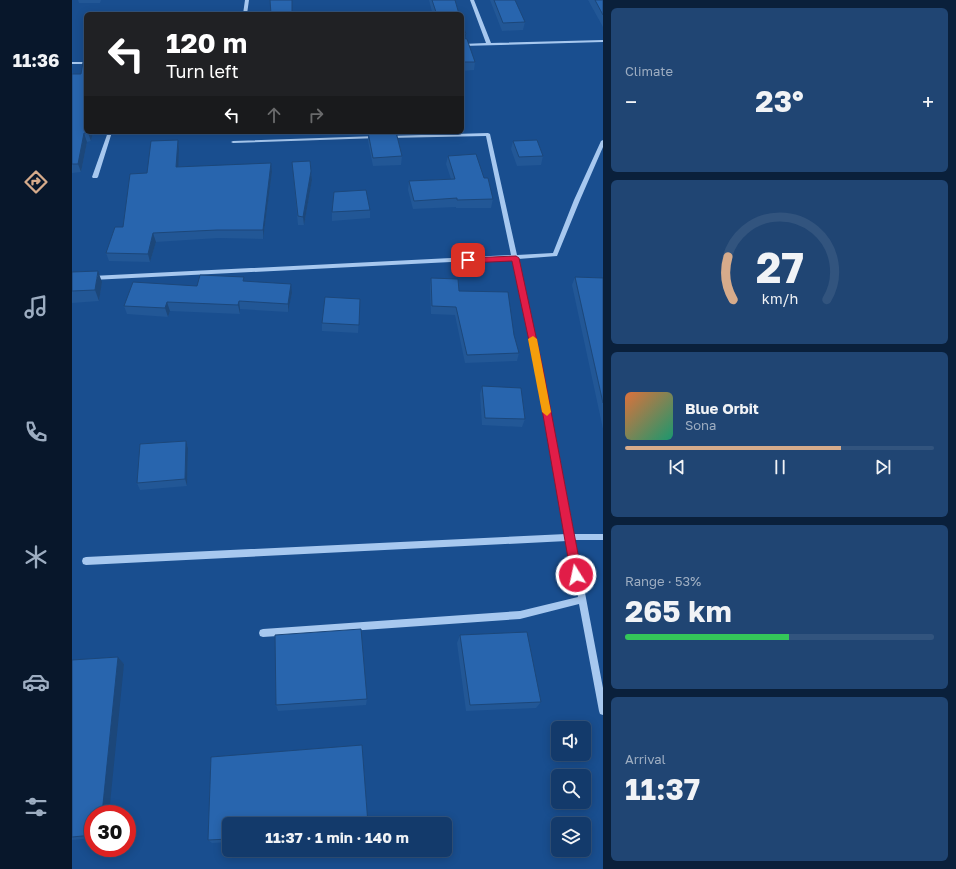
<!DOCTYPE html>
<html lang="en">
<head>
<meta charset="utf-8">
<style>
  body { margin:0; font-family:"Golos Text",sans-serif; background:#204573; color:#f1f3f6; height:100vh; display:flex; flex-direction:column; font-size:15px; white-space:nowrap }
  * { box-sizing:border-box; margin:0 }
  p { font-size:13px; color:#9dadc1 }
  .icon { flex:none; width:22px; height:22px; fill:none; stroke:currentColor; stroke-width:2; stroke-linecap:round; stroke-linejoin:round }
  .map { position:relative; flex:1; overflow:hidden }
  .panel { display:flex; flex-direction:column; gap:8px; padding:8px; background:#0a203b; width:353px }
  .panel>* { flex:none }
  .hud { position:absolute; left:12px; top:12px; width:380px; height:122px; border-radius:6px; box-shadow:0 2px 10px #0003,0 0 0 1px #32547e; background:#202124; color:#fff; overflow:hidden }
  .fabs { position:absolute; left:479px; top:721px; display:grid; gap:8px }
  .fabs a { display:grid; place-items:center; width:40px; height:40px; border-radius:6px; background:#133a6b; box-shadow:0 2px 10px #0003,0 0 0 1px #32547e; font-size:20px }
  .speed { position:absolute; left:12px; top:805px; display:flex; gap:8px; font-size:20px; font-weight:700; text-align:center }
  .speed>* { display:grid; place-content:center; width:52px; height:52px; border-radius:50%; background:#133a6b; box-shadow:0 2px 10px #0003,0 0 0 1px #32547e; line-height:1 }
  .speed .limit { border:6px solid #d22; background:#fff; color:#111 }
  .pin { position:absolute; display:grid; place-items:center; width:34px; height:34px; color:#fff; margin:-17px; border-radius:8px; box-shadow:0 2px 6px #0006 }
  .me { position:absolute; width:44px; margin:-22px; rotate:350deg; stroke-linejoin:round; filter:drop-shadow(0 0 3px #0008) }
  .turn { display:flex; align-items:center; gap:14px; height:84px; padding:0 16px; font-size:18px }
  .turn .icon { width:52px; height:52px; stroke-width:2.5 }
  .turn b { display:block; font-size:28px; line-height:34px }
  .lanes { display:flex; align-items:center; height:38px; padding:0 16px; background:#0003; justify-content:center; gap:20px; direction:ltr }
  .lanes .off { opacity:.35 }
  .big { font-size:30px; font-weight:700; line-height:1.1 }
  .panel .widget { flex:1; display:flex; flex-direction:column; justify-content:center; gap:6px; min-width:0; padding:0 14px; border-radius:6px; background:#204573 }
  .panel .dial { align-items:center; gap:0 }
  .dial svg { height:104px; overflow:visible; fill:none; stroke:#32547e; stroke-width:7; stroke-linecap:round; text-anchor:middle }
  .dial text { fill:#f1f3f6; stroke:none }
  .song { display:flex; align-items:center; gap:12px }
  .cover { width:48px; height:48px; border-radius:6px; background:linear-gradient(135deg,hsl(20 70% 55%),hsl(160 70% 35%)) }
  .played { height:4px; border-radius:2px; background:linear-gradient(90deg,#d6ab8b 70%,#32547e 70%) }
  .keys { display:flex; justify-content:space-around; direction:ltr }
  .heat { display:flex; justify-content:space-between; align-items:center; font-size:22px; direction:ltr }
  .charge { height:6px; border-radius:3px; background:linear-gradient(90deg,#34c759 53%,#32547e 0) }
  .trip { position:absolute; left:150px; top:817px; width:230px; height:40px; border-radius:6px; background:#133a6b; box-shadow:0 2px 10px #0003,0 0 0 1px #32547e; font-weight:700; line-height:40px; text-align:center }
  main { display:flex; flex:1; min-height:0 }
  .menu { display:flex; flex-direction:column; width:72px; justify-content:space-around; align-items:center; background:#08172b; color:#9dadc1 }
  .menu .icon { width:28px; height:28px }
  .menu .selected { color:#d6ab8b }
  .menu b { font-size:18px; color:#f1f3f6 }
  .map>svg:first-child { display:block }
</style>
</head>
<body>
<main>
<nav class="menu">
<b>11:36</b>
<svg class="icon selected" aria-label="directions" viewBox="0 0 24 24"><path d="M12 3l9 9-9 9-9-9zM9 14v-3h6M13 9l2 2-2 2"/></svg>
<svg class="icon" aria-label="music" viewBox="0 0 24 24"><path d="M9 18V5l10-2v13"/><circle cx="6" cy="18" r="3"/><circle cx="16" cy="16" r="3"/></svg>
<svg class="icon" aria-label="phone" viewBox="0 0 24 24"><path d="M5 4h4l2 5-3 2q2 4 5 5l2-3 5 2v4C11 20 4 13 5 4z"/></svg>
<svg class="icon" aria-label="climate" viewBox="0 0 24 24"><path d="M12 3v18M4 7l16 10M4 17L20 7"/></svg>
<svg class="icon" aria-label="car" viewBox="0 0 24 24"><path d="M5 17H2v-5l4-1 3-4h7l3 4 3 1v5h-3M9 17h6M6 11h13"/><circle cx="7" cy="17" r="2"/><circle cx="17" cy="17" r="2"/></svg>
<svg class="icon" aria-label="filters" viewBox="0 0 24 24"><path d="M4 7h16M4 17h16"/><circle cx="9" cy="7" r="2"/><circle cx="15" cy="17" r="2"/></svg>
</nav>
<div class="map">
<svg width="531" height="869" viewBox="0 0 531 869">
  <rect width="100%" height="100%" fill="#194e8f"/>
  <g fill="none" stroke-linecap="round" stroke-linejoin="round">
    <!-- minor -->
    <path fill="#a7c8ef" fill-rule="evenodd" d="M173,0H177L175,14H171Z
      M398,0H402L419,43L531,40V42L390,46V44L414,43Z
      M0,62H14V64H0Z
      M36,132H40L26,177L25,178H21L20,177Z
      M416,133L418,134L445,255L481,253L502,200L529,141L531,140V147L508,200L485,256L446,259L470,369L502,534H531V540H503L531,688V715L528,714L527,711L507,604L448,619L191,637L188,636L187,633L188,630L191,629L448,611L506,597L495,541L14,565L11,564L10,561L11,558L14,557L494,534L464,369L440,259L20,280L17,278L20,276L439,255L414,136L316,138L314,137L316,136Z
      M305,136H307V138L161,143L159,142L161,141Z"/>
  </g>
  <!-- wall -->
  <path fill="#225796" d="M6,0H29L28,3H7Z
    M357,0H383L387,14H337V13L360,12Z
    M418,0H443L453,22L451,30L430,31Z
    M516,0H531V27Z
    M390,23L394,34L393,39L403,62L402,70L390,71Z
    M0,74L14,132H21L19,141L15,142L9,172L0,173Z
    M294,132H324L330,156L329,165L301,166L296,141V135H295Z
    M106,140L107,149L106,167L200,172L191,239L146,238L84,242L78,262L37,261L34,253L51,227L75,173Z
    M441,141L471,156L469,165L445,166L439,149Z
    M376,156L412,178L421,199L419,208H384V207L341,209L336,190L337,181L379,179L374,164Z
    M220,162L239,171L240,180L232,225H226Z
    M298,210V218L260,221V212Z
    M0,272L30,282L27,301L0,303Z
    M172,277V281L220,293L216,312L168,309V314L98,311L96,317L55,314L52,306L125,286Z
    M503,277L531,278V429L500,285Z
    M359,278L387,291L447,353L445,361L393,363L383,315L359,314L358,286Z
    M288,299L286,333L250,331V323Z
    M410,386L453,419L450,427L410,425L408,394Z
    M114,441L116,448L115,486L68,490L65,483Z
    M388,635L469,702L464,708L394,711L385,643Z
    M46,657L52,664L21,814V838L0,840V660Z
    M295,699L294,705L206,711L204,705Z
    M157,824V842L140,843L136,840Z"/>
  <!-- shaded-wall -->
  <path fill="#1c477a" d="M394,34L393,42L390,43V35Z
    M16,132H21L19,141L16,133Z
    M12,133L15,142L9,172L6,164Z
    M106,140L107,149L106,175L104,167Z
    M199,163L200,172L191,239V230Z
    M239,171L240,180L232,225L231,217Z
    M81,233L84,242L78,262L76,254Z
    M26,271L30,282L27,301L23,290Z
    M219,284L220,293L216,312V304Z
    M167,301L168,309V314L166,305Z
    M95,302L98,311L96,317L93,308Z
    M114,441L116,448L115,486L113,479Z
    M46,657L52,664L37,814H30Z"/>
  <!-- building -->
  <path fill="#2865ae" stroke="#1c477a" d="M198,0H220V14H199Z
    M360,0H383L387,14H337V13L364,12Z
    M422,0H443L453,22L431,23Z
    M523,0H531V15Z
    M94,12L93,14H39Z
    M390,23L394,34L390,35Z
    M390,38L395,39L403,62H390Z
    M11,62H14V132H16V133H12L6,164H0V74H9Z
    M296,132H324L330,156L301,158Z
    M106,140L104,167L199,163L191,230H145L81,233L76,254L34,253L43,227H51L58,174L75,173L79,141Z
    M465,140L471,156L447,157L441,141Z
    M404,154L412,178H416L421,199L385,200V198L342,201L337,181L383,179L376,156Z
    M238,161L239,171L231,217L226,216L220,162Z
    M294,190L298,210L260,212L262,192Z
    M26,271L23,290L0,291V272Z
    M128,275L172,277L171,281L219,284L216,304L167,301L166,305L95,302L93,308L52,306L61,282L125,286Z
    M503,277L531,278V403Z
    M359,278L386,279L387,291L436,292L442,335L447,353L395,355L384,307L360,306Z
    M253,297L288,299L287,325L250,323Z
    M410,386L449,388L453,419L413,418Z
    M114,441L113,479L65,483L68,444Z
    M289,629L295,699L204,705L203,635Z
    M455,632L469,702L398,705L388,635Z
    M46,657L30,814H21V835L0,837V660Z
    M290,745L296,824H157V839L136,840L139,757Z"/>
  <!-- route -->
  <path fill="#e11d48" stroke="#92132f" d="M444,256L447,258L471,369L510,575L508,579L504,580L501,579L499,575L463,369L440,261L396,263L392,260L396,258Z"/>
  <!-- slow -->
  <path fill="#f59e0b" d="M461,336L465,339L479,412L475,416L470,412L456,339Z"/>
</svg>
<div class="fabs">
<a><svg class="icon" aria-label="sound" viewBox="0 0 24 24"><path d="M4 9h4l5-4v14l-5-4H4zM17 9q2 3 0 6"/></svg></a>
<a><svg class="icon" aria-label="search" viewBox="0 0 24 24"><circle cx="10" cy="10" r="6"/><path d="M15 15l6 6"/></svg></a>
<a><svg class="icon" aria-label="layers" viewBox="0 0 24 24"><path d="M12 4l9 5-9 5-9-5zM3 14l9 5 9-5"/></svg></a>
</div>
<div class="speed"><div class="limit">30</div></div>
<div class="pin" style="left:396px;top:260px;background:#d93025"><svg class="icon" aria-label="arrive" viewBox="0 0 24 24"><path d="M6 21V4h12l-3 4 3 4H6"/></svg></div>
<svg class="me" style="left:504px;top:575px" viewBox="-20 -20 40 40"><circle r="17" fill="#e11d48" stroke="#fff" stroke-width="3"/><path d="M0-11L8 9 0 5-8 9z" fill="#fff"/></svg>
<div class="trip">11:37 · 1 min · 140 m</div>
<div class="hud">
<div class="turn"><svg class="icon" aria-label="left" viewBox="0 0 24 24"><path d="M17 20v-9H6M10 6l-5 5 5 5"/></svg><div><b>120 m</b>Turn left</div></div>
<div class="lanes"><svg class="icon" aria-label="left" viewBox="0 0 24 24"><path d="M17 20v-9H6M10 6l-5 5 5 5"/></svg><svg class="icon off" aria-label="ahead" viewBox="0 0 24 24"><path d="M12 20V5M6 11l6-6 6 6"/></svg><svg class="icon off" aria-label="right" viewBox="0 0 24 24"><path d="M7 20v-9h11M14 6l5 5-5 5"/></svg></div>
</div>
</div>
<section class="panel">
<div class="widget"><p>Climate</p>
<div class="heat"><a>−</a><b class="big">23°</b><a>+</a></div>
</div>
<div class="widget dial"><svg viewBox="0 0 100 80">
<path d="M14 69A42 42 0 1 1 86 69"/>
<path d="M14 69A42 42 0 0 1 10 36" stroke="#d6ab8b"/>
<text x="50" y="56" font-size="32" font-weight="700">27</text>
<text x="50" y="72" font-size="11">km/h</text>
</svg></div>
<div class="widget">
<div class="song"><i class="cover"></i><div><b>Blue Orbit</b><p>Sona</p></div></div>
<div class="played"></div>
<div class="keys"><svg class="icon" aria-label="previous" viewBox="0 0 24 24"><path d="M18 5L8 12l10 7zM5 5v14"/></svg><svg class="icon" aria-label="pause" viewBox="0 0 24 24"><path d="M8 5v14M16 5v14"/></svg><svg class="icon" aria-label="next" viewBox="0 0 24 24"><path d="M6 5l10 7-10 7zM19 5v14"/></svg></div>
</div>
<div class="widget"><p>Range · 53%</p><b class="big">265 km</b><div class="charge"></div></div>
<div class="widget"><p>Arrival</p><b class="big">11:37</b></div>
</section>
</main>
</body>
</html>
